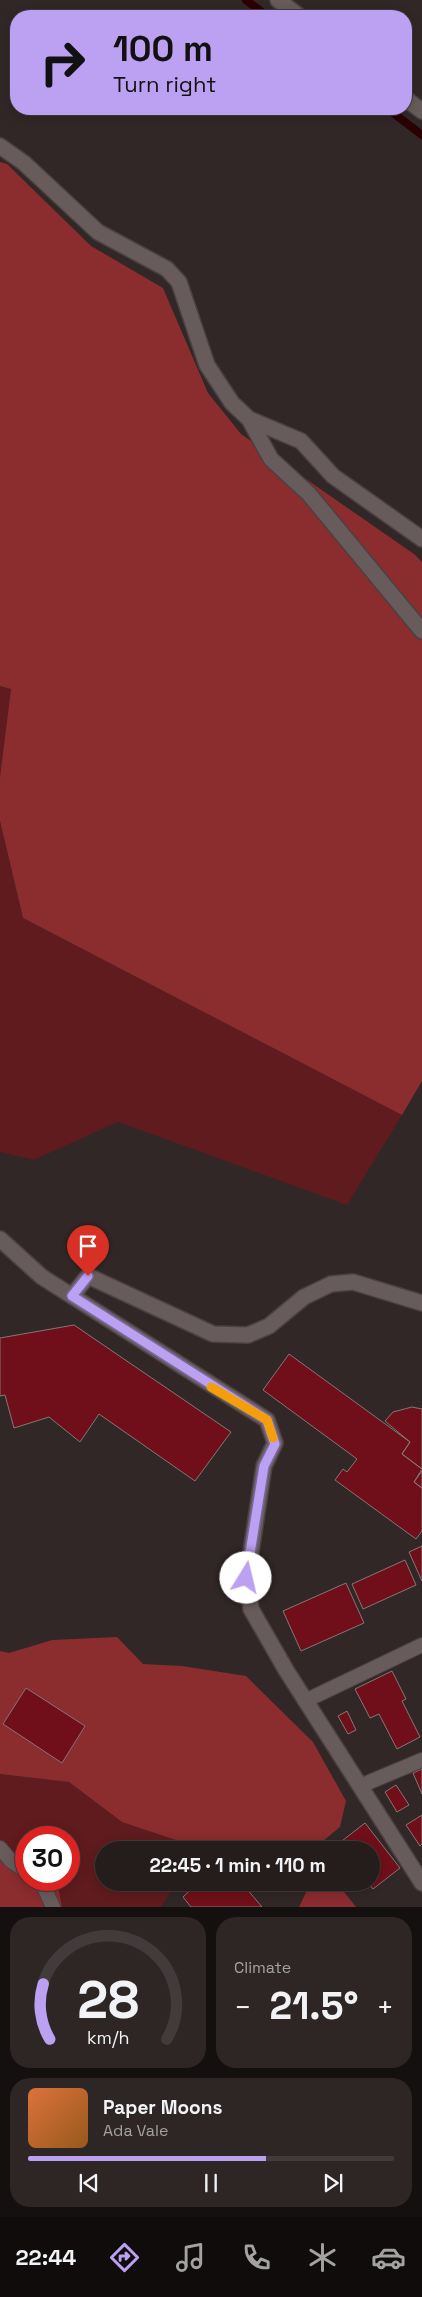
<!DOCTYPE html>
<html lang="en">
<head>
<meta charset="utf-8">
<style>
  body { margin:0; font-family:"Space Grotesk",sans-serif; background:#2d2625; color:#f1f3f6; height:100vh; display:flex; flex-direction:column; font-size:19px; white-space:nowrap }
  * { box-sizing:border-box; margin:0 }
  p { font-size:16px; color:#a3a2a3 }
  .icon { flex:none; width:28px; height:28px; fill:none; stroke:currentColor; stroke-width:2; stroke-linecap:round; stroke-linejoin:round }
  .map { position:relative; height:1907px; overflow:hidden }
  .side { display:flex; flex-direction:column; gap:10px; padding:10px; background:#14100f; flex:1 }
  .side>* { flex:none }
  .banner { position:absolute; left:10px; top:10px; width:402px; height:105px; border-radius:20px; box-shadow:0 2px 12px #0003,0 0 0 1px #423b3b; background:#bca0f2; color:#111; overflow:hidden }
  .speed { position:absolute; left:15px; top:1826px; display:flex; gap:10px; font-size:25px; font-weight:700; text-align:center }
  .speed>* { display:grid; place-content:center; width:65px; height:65px; border-radius:50%; background:#251d1c; box-shadow:0 2px 12px #0003,0 0 0 1px #423b3b; line-height:1 }
  .speed .limit { border:8px solid #d22; background:#fff; color:#111 }
  .pin { position:absolute; display:grid; place-items:center; width:42px; height:42px; color:#fff; margin:-51px -21px; border-radius:50% 50% 50% 0; rotate:-45deg; box-shadow:0 0 5px #0007 }
  .pin .icon { rotate:45deg }
  .me { position:absolute; width:55px; margin:-28px; rotate:9deg; stroke-linejoin:round; filter:drop-shadow(0 0 4px #0008) }
  .turn { display:flex; align-items:center; gap:18px; height:105px; padding:0 20px; font-size:22px }
  .turn .icon { width:65px; height:65px; stroke-width:2.5 }
  .turn b { display:block; font-size:35px; line-height:42px }
  .big { font-size:38px; font-weight:600; line-height:1.1 }
  .side .card { flex:1; display:flex; flex-direction:column; justify-content:center; gap:8px; min-width:0; padding:0 18px; border-radius:20px; background:#2d2625 }
  .side .dial { align-items:center; gap:0 }
  .dial svg { height:130px; overflow:visible; fill:none; stroke:#423b3b; stroke-width:7; stroke-linecap:round; text-anchor:middle }
  .dial text { fill:#f1f3f6; stroke:none }
  .song { display:flex; align-items:center; gap:15px }
  .cover { width:60px; height:60px; border-radius:8px; background:linear-gradient(135deg,hsl(20 70% 55%),hsl(30 70% 35%)) }
  .played { height:5px; border-radius:2px; background:linear-gradient(90deg,#bca0f2 65%,#423b3b 65%) }
  .keys { display:flex; justify-content:space-around; direction:ltr }
  .heat { display:flex; justify-content:space-between; align-items:center; font-size:28px; direction:ltr }
  .side .tiles { flex:1; display:grid; gap:10px; grid-template-columns:1fr 1fr }
  .card:last-child { grid-column:span 2 }
  .trip { position:absolute; left:95px; top:1841px; width:285px; height:50px; border-radius:25px; background:#251d1c; box-shadow:0 2px 12px #0003,0 0 0 1px #423b3b; font-weight:600; line-height:50px; text-align:center }
  .dock { display:flex; height:80px; justify-content:space-around; align-items:center; background:#0f0c0b; color:#a3a2a3 }
  .dock .icon { width:35px; height:35px }
  .dock .active { color:#bca0f2 }
  .dock b { font-size:22px; color:#f1f3f6 }
  .map>svg:first-child { display:block }
</style>
</head>
<body>
<div class="map">
<svg width="422" height="1907" viewBox="0 0 422 1907">
  <rect width="100%" height="100%" fill="#312726"/>
  <!-- green -->
  <path fill="#5f1b1d" d="M0,686L11,689L0,777Z
    M0,822L23,918L402,1115L347,1205L118,1122L34,1160L0,1152Z
    M0,1774L69,1782L122,1822L197,1847L195,1850H104V1882L176,1883L161,1907H62L57,1880H69V1838H26V1861L11,1856L0,1841Z"/>
  <!-- forest -->
  <path fill="#8b2c2f" d="M0,162L7,164L91,246L163,288L208,393L241,434L414,554L422,562V1081L402,1115L23,918L0,821V777L11,689L0,686Z
    M117,1637L143,1664L182,1666L246,1676L313,1742L346,1801L340,1827L312,1850H256L248,1845L197,1847L122,1822L69,1782L0,1774V1651L9,1653L52,1640Z
    M0,1841L11,1856L26,1861V1880H57L62,1907H0Z
    M303,1883H337L356,1907H299L309,1886Z"/>
  <g fill="none" stroke-linecap="round" stroke-linejoin="round">
    <!-- stream -->
    <path stroke="#2b0002" stroke-width="8" d="M246,0L267,16
      M388,109L422,135"/>
  </g>
  <!-- building -->
  <path fill="#700f19" stroke="#837776" d="M74,1325L231,1432L195,1481L99,1414L80,1442L49,1417L14,1428L5,1395L0,1396V1338Z
    M289,1354L410,1442L402,1454L422,1469L414,1482L422,1488V1531L416,1539L335,1480L343,1469L347,1472L357,1459L263,1390Z
    M412,1407L422,1409V1469L402,1454L410,1442L385,1421L393,1412Z
    M422,1471V1488L414,1482Z
    M422,1546V1581L409,1552Z
    M405,1560L416,1585L363,1609L352,1584Z
    M346,1583L364,1623L301,1651L283,1611Z
    M392,1671L406,1699L402,1701L420,1737L397,1749L379,1714L370,1718L355,1689Z
    M26,1688L85,1726L62,1763L3,1724Z
    M347,1711L356,1730L348,1734L338,1716Z
    M422,1769V1794L413,1773Z
    M396,1785L409,1805L397,1812L385,1792Z
    M422,1815V1844L420,1846L406,1825Z
    M365,1823L400,1868L373,1889L367,1882H371V1850H342L338,1844Z
    M199,1882H241L262,1907H191L183,1897Z"/>
  <g fill="none" stroke-linecap="round" stroke-linejoin="round">
    <!-- lane casing -->
    <g stroke="#4a4241" stroke-width="16">
      <path id="lane" d="M305,1701L422,1645
        M360,1786L422,1760
        M0,1848L11,1861L26,1871
        M37,1880L44,1887L53,1907"/>
    </g>
    <!-- street casing -->
    <g stroke="#4a4241" stroke-width="18">
      <path id="street" d="M278,0L299,16
        M406,99L422,111
        M0,146L24,163L98,232L167,269L179,282L207,365L232,403L249,419L301,441L333,476L422,539
        M249,419L271,459L309,494L422,631
        M0,1239L42,1277L267,1420L275,1443L264,1466L247,1578L251,1609L286,1670L422,1883
        M72,1296L88,1276L213,1334L248,1335L269,1326L304,1297L331,1284L353,1282L422,1303"/>
    </g>
    <!-- lane -->
    <use href="#lane" stroke="#675c5b" stroke-width="14"/>
    <!-- street -->
    <use href="#street" stroke="#675c5b" stroke-width="15"/>
  </g>
  <g fill="none" stroke-linecap="round" stroke-linejoin="round">
    <!-- route casing -->
    <g stroke="#7a689d" stroke-width="12">
      <path id="route" d="M88,1276L72,1296L267,1420L275,1444L264,1466L246,1578"/>
    </g>
    <!-- route -->
    <use href="#route" stroke="#bca0f2" stroke-width="9"/>
    <!-- slow -->
    <path stroke="#f59e0b" stroke-width="9" d="M211,1387L267,1420L273,1438"/>
  </g>
</svg>
<div class="speed"><div class="limit">30</div></div>
<div class="pin" style="left:88px;top:1276px;background:#d93025"><svg class="icon" aria-label="arrive" viewBox="0 0 24 24"><path d="M6 21V4h12l-3 4 3 4H6"/></svg></div>
<svg class="me" style="left:246px;top:1578px" viewBox="-20 -20 40 40"><circle r="19" fill="#fff"/><path d="M0-13L10 11 0 6-10 11z" fill="#bca0f2"/></svg>
<div class="trip">22:45 · 1 min · 110 m</div>
<div class="banner">
<div class="turn"><svg class="icon" aria-label="right" viewBox="0 0 24 24"><path d="M7 20v-9h11M14 6l5 5-5 5"/></svg><div><b>100 m</b>Turn right</div></div>
</div>
</div>
<section class="side">
<div class="tiles">
<div class="card dial"><svg viewBox="0 0 100 80">
<path d="M14 69A42 42 0 1 1 86 69"/>
<path d="M14 69A42 42 0 0 1 10 35" stroke="#bca0f2"/>
<text x="50" y="56" font-size="32" font-weight="700">28</text>
<text x="50" y="72" font-size="11">km/h</text>
</svg></div>
<div class="card"><p>Climate</p>
<div class="heat"><a>−</a><b class="big">21.5°</b><a>+</a></div>
</div>
<div class="card">
<div class="song"><i class="cover"></i><div><b>Paper Moons</b><p>Ada Vale</p></div></div>
<div class="played"></div>
<div class="keys"><svg class="icon" aria-label="previous" viewBox="0 0 24 24"><path d="M18 5L8 12l10 7zM5 5v14"/></svg><svg class="icon" aria-label="pause" viewBox="0 0 24 24"><path d="M8 5v14M16 5v14"/></svg><svg class="icon" aria-label="next" viewBox="0 0 24 24"><path d="M6 5l10 7-10 7zM19 5v14"/></svg></div>
</div>
</div>
</section>
<nav class="dock">
<b>22:44</b>
<svg class="icon active" aria-label="directions" viewBox="0 0 24 24"><path d="M12 3l9 9-9 9-9-9zM9 14v-3h6M13 9l2 2-2 2"/></svg>
<svg class="icon" aria-label="music" viewBox="0 0 24 24"><path d="M9 18V5l10-2v13"/><circle cx="6" cy="18" r="3"/><circle cx="16" cy="16" r="3"/></svg>
<svg class="icon" aria-label="phone" viewBox="0 0 24 24"><path d="M5 4h4l2 5-3 2q2 4 5 5l2-3 5 2v4C11 20 4 13 5 4z"/></svg>
<svg class="icon" aria-label="climate" viewBox="0 0 24 24"><path d="M12 3v18M4 7l16 10M4 17L20 7"/></svg>
<svg class="icon" aria-label="car" viewBox="0 0 24 24"><path d="M5 17H2v-5l4-1 3-4h7l3 4 3 1v5h-3M9 17h6M6 11h13"/><circle cx="7" cy="17" r="2"/><circle cx="17" cy="17" r="2"/></svg>
</nav>
</body>
</html>
